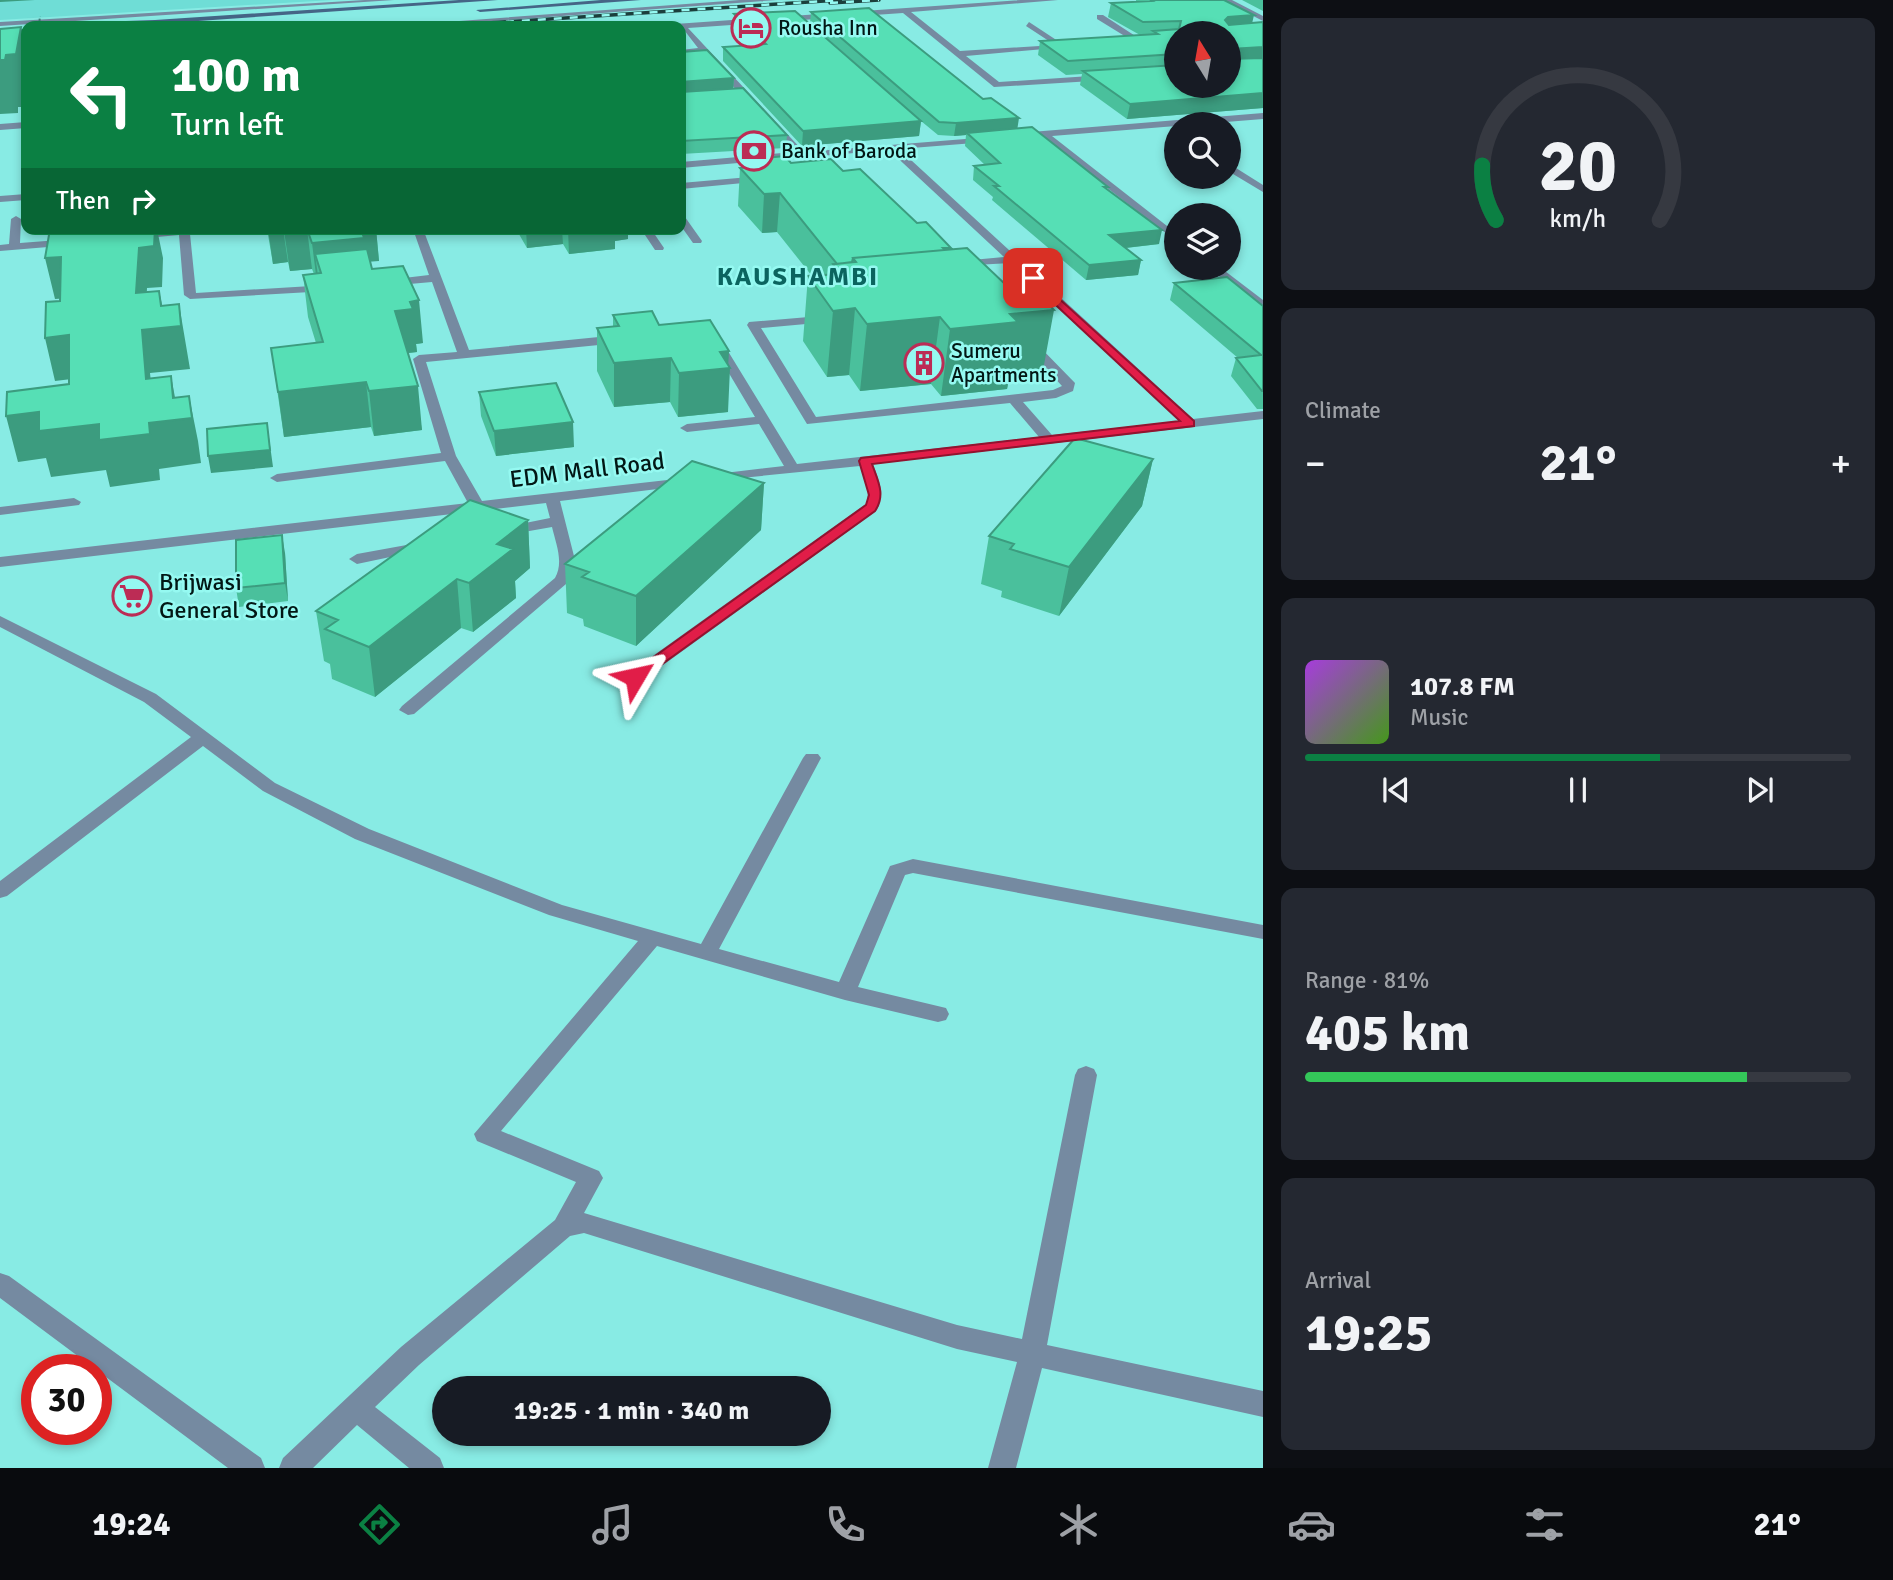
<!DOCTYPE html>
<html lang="en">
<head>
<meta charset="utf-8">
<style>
  body { margin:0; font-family:Signika,sans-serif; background:#242831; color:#f1f3f6; height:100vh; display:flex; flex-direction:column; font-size:26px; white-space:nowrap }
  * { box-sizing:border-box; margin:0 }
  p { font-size:23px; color:#9ea1a6 }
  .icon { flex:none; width:38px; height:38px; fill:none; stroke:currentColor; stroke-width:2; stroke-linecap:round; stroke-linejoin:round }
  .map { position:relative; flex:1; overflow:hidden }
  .panel { display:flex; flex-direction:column; gap:18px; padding:18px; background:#0d0f14; width:630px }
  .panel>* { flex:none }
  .banner { position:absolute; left:21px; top:21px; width:665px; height:214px; border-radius:14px; box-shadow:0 4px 10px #0003; background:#0b8043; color:#fff; overflow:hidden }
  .needle { width:46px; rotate:349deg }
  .buttons { position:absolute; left:1164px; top:21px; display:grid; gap:14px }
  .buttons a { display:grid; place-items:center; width:77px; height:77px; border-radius:50%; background:#171b24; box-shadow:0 4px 10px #0003; font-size:35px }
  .speed { position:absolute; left:21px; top:1354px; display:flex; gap:14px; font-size:35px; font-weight:700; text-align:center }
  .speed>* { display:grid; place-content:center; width:91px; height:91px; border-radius:50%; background:#171b24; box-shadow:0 4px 10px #0003; line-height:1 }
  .speed .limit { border:10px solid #d22; background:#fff; color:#111 }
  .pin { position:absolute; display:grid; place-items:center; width:60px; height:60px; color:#fff; margin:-30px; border-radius:14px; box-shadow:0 4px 10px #0006 }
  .me { position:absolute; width:77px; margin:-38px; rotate:54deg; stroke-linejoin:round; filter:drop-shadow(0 0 5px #0008) }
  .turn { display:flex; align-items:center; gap:24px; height:147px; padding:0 35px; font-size:32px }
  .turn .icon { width:91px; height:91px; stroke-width:2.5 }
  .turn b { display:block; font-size:49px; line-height:60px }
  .then { display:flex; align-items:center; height:66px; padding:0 35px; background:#0003; gap:14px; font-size:26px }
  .big { font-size:52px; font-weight:700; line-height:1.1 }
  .panel .tile { flex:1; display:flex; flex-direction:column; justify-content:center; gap:10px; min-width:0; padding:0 24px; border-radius:14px; background:#242831 }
  .panel .dial { align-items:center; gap:0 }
  .dial svg { height:182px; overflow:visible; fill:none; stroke:#363941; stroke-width:7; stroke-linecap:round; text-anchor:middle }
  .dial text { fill:#f1f3f6; stroke:none }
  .song { display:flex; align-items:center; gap:21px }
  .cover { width:84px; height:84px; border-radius:10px; background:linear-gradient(135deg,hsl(280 70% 55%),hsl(100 70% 35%)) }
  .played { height:7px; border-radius:4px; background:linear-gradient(90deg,#0b8043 65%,#363941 65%) }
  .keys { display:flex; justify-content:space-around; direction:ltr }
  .heat { display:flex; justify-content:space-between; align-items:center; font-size:38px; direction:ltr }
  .charge { height:10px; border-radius:5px; background:linear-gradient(90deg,#34c759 81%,#363941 0) }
  .trip { position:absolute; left:432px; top:1376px; width:399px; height:70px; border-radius:35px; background:#171b24; box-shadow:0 4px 10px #0003; font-weight:700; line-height:70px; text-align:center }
  .tab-bar { display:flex; height:112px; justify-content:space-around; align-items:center; background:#090b0e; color:#9ea1a6 }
  .tab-bar .icon { width:49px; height:49px }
  .tab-bar .active { color:#0b8043 }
  .tab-bar b { font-size:32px; color:#f1f3f6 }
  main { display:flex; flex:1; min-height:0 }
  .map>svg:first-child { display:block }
</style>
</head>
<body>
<main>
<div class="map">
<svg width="1263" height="1468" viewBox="0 0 1263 1468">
  <rect width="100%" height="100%" fill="#88ebe4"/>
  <!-- built -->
  <path fill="#6fddd6" d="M0,0H333L0,20Z"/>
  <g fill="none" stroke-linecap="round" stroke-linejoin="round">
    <!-- service -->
    <path fill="#758aa1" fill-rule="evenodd" d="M365,0H394L0,26V22Z"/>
    <!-- minor -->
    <path fill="#758aa1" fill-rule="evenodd" d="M740,0H777L427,26H392Z
      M1021,0H1058L911,12L960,51L1055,45L1026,26L1029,22L1067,47L966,56L999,82L1105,75L1108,80L994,87L903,13L688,28L804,152L990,137V141L987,142L899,149L1193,419L1263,411V419L873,464C879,481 886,495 876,511L641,681H629L627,677L629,673L867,503L868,491L860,466L711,481V475L716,474L784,466L759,424L687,432L680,428L687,424L755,417L711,343L713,340L723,343L797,464L1039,437L1010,403L807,424L747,325L749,322L832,315V321L828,322L761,328L816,417L1053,390L1062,386L1026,347L1024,344L1030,340L1034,341L1075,383L1073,391L1056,398L1023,402L1052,435L1180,421L1011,263L957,266L955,264L961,261L1004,257L889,150L681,168V162L794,152L702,53L681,54V50L698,48L681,26H674L675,24Z
      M1222,0H1232L1263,16V21Z
      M1097,15H1103L1143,41L1136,43L1097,19Z
      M1263,113V119L1052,136L1176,233V241L1041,137L1019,139L1014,136L1019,133Z
      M26,122V128L0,130V124Z
      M1228,163L1263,185V192L1228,171Z
      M761,176L766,179L765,181L681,189V183Z
      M26,194V200L0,202V196Z
      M16,216L21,219L20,243L72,239L77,242L72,245L0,251V245L9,244L11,219Z
      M681,216L685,217L702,241L701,243H693L681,226Z
      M176,229H220L190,234L196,293L328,285L334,288L328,291L190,299L184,295L179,235L135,239L130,236L135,233Z
      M413,229H423L469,350L619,335L625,339L619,343L426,362L456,456L482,501L685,478L690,479V485L560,501L575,560V570L566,584L414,714L408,715L399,710L402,706L555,578C564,562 556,544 552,527L506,535L499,531L501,528L550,518L546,503L0,567V557L468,503L445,461L277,482L270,478L277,474L441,453L413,359L419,355L457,352L432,282L387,286L381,283L387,280L429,275Z
      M641,229H651L664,248L663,250H655Z
      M1208,268H1221L1263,300V310Z
      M74,498L81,502L79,505L0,515V507Z
      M423,542L428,543L430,546L428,549L357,564L349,559L357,554Z
      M0,616L156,694L275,783L369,829L562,905L701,944L803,758L806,754H818L821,758L719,949L839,982L890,866L913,859L1263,925V939L913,873L905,875L858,987L946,1008L949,1014L946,1020L938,1022L845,1000L657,946L501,1131L599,1171L603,1178L584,1213L957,1325L1022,1339L1075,1075L1078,1069L1086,1066L1094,1069L1097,1075L1047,1345L1263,1391V1417L1042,1368L1016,1468H988L1017,1362L957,1349L584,1233L570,1236L419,1365L375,1407L440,1458L444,1468H409L357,1425L313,1468H279L283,1458L401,1347L555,1220L576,1182L477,1141L474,1134L638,941L549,915L355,839L263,791L203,746L7,896L0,898V881L191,737L144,702L0,627Z
      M0,1273L9,1276L261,1458L265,1468H228L0,1298Z"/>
    <!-- secondary -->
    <path fill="#456586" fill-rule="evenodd" d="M459,0H498L155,24L35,26L39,24L155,20Z
      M601,0H641L480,12L476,10Z
      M26,29V33L0,35V31Z"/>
    <!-- rail casing -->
    <g stroke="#1b3f3c" stroke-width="3.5">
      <path id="rail" d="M830,3L879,0
        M442,26L840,0"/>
    </g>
    <!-- rail -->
    <use href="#rail" stroke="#95f9f1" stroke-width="2.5" stroke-dasharray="8" stroke-linecap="butt"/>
    <!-- path-bridge -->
    <path stroke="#417a76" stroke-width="2" stroke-dasharray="2.5 2.5" stroke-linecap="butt" d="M39,26L40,16"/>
  </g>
  <!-- wall -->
  <path fill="#4ac09c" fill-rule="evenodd" d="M1136,0H1224L1252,23L1263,22V108L1127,119L1080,85L1082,74L1066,75L1038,55L1040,41L1140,35L1108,17L1111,3L1136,2ZM1176,33L1228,86H1176Z
    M1242,0H1263V11Z
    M811,12L1017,129L1108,187L1107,189L1159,244L1126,248L1141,260L1138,275L1086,280L992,200L993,197L973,180L974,166L985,165L965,146L966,135L954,136L938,135L921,121L919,136L802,146L723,61V47L752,45L734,27V14L902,104L810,23Z
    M681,52L734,78L733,89L787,135L786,148L681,154Z
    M746,160L791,163L843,171L917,223L951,249L1042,376L1009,379L1007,389L941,396L931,384L860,391L849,375L827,377L803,341L808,276H812L777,232L762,233L738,206L740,168L746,167Z
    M267,229H376L379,261H370L372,269L423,343L416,344L417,352L408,353L422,430L374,436L371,427L284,437L271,348L316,343L308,317L303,275L314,274L312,269L290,271L288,262L273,264Z
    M516,229H628V239L615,241V249L569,254L563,244L527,248Z
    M1174,283L1263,306V409H1257L1231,376L1236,358H1238L1170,300Z
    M613,315L659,325L728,412L678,417L670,402L614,407L597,371V328L613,327Z
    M479,392L574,447L496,456L481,416Z
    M1153,459L1142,506L1059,616L1001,597L1002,591L981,584L989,536Z
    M764,483L761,530L636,646L584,626L583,619L567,613L565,564Z
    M528,520L530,568L515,581L516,598L473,632L461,628L375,697L332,679L330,664L324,661L316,611Z
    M285,553L288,601L239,607L236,588Z"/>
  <!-- shaded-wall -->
  <path fill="#3c9c7f" d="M0,0H35L0,2Z
    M1254,15L1251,28L1225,30V20L1228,17Z
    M21,27L26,52V107H18V113L0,114V60Z
    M1263,47V60L1228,63L1231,49Z
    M734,78L733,91L681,95V82Z
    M1263,93V108L1127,119L1130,104Z
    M1019,118L1017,131L967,133L966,135L954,136L956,123Z
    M921,121L919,136L802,146L803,131Z
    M780,193L777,232L762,233L764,194Z
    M155,229H157L163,258L162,287L147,288L145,330L161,306L159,291L167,327L179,304L190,369L150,373L155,422L173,398L171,376L179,419L189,396L198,441L201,463L159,469L160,480L110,487L106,470L51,477L46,458L18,462L6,416L146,379L136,293L139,248Z
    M268,229H283L288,262L273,264Z
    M300,229H307L312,269L290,271L284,231Z
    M360,229H376L379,261L366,262L321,273L315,254L319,283H317L312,243Z
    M526,229H562L563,244L527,248Z
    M568,229H628V239L615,241V249L569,254Z
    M1162,230L1159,244L1107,250L1109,235Z
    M943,248H951L950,260L855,309L849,375L827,377L833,311Z
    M61,257L70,298L55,299L45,258Z
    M1141,260L1138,275L1086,280L1089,265Z
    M419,300L423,343L416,344L417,352L399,354L395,311L410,302Z
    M1054,310L1042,376L1009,379L1007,389L941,396L950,329L1010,314Z
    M940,317L931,384L860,391L867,324Z
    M69,335L80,378L55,381L45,338Z
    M729,351L728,368H730L728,412L678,417L679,373L720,352Z
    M671,358L670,402L614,407V363Z
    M366,382L371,427L284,437L278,392Z
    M418,386L422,430L374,436L369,391Z
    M573,422L574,447L496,456L494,431Z
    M267,423L273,467L211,473L208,456Z
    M1153,459L1142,506L1059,616L1069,567Z
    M764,483L761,530L636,646V596Z
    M528,520L530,568L515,581L516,598L473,632L469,583L497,544Z
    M282,535L285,553L288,601L285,583Z
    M457,579L461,628L375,697L369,647Z"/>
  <!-- building -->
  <path fill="#56dfb5" stroke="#3c9c7f" stroke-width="2" d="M1150,0H1224L1254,15L1228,17L1225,20L1229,25L1263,22V47L1231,49L1229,59L1263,58V93L1130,104L1083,71L1176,65V86H1228V33H1176V54L1068,61L1040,41L1158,34L1153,31L1179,29L1181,21L1143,22L1111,3L1152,1Z
    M869,8L983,99L991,98L1019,118L956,123L939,122L811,12Z
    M795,11L921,121L803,131L723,47L766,44L734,14Z
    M21,27L16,54L6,55L5,60H0V29Z
    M707,50L734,78L681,82V84V52Z
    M743,88L787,135L681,141V92Z
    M1032,127L1108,187H1104L1162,230L1109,235L1141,260L1089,265L994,186H999L974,166L1000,163L967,133Z
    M785,156L791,163L831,159L843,171L860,169L917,223L926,222L951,248H943L945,250L853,258L852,262L837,264L780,193L764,194L740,168L753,167L746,160Z
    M50,229H155L154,246L139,248L136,293L159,291L161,306L179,304L181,326L142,330L146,379L171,376L173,398L189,396L192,418L149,423L150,434L99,440V424L39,431V412L6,416L7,392L69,384V335L45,338L46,302L60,301L61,257L45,258Z
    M307,229H361L364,238L312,243Z
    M967,248L1007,286L1029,284L1054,310L1010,314L1018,322L950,329L940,317L867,324L855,308L833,311L808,276L840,274L833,264L856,262L853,258Z
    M367,249L372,269L403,266L419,300L410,302L413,309L395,311L418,386L369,391L366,382L278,392L271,348L323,342L303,275L321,273L315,254Z
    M1227,277L1263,306V391H1262L1236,358L1261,355L1174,283Z
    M652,311L659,325L710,320L729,351L720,352L730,368L679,373L671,358L614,363L597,328L619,326L613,315Z
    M556,383L573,422L494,431L479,392Z
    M267,423L270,450L208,456L207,429Z
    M1075,438L1153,459L1069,567L1010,549L1014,544L989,536Z
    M692,461L764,483L636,596L582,577L589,572L565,564Z
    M470,500L528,520L497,544L513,549L469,583L457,579L369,647L325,629L338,620L316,611Z
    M282,535L285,583L236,588V540Z"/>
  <!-- route -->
  <path fill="#e11d48" stroke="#92132f" stroke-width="2" d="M1033,275L1194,421V426L872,464C878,481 886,495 875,511L640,680H630L627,677L630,674L866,505L869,495L859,461L861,458L1180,421L1029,280V276Z"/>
  <!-- icons -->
  <defs>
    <g id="hotel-ring" transform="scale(2.0125)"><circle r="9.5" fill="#95f9f1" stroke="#bc2c55" stroke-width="1.5"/><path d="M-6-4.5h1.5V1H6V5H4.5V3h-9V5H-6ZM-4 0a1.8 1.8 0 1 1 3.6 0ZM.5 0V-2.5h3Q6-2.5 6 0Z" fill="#bc2c55"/></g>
    <g id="bank-ring" transform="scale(2.0125)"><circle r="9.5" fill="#95f9f1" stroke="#bc2c55" stroke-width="1.5"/><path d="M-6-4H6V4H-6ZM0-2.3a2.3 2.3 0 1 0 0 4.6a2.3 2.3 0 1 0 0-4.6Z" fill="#bc2c55"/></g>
    <g id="building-ring" transform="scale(2.0125)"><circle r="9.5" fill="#95f9f1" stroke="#bc2c55" stroke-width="1.5"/><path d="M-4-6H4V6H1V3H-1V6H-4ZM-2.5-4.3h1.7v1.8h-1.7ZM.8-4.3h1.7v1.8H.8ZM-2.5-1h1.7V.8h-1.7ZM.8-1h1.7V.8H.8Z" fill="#bc2c55"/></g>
    <g id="supermarket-ring" transform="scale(2.0125)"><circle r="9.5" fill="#95f9f1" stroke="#bc2c55" stroke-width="1.5"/><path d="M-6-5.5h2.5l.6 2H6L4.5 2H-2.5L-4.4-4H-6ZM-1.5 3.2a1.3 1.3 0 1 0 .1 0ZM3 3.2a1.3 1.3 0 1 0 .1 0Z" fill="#bc2c55"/></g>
  </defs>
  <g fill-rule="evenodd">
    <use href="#hotel-ring" x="751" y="28"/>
    <use href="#bank-ring" x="754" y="151"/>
    <use href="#building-ring" x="924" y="363"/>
    <use href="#supermarket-ring" x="132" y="596"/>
  </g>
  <g text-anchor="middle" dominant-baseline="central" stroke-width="5" stroke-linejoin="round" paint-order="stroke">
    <!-- far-poi labels -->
    <g font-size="21" fill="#021715" stroke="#95f9f1" text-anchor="start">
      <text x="778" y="28">Rousha Inn</text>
      <text x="781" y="151">Bank of Baroda</text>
      <text x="951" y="351">Sumeru<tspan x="951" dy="24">Apartments</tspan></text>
    </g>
    <!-- street labels -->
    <g font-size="24" fill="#021715" stroke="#95f9f1">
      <text transform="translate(587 470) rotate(-7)">EDM Mall Road</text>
    </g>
    <!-- poi labels -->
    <g font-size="24" fill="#021715" stroke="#95f9f1" text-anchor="start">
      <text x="159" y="582">Brijwasi<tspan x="159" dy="28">General Store</tspan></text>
    </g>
    <!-- far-district labels -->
    <g font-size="26" font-weight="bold" letter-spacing="2" fill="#0b645f" stroke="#95f9f1">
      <text x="798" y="277">KAUSHAMBI</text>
    </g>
  </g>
</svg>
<div class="buttons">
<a><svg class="needle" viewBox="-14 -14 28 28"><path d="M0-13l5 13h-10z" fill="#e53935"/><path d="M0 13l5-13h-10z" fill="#9ea1a6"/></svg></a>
<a><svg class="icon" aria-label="search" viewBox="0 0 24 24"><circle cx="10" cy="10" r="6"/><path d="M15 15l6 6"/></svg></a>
<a><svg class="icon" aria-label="layers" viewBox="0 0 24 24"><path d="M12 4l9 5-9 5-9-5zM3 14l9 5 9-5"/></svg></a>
</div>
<div class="speed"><div class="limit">30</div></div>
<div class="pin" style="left:1033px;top:278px;background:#d93025"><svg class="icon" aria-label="arrive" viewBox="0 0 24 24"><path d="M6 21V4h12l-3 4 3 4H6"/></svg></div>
<svg class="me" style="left:635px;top:677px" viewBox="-20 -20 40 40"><path d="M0-17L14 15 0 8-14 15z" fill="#e11d48" stroke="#fff" stroke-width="4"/></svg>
<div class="trip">19:25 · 1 min · 340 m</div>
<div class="banner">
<div class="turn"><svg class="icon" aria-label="left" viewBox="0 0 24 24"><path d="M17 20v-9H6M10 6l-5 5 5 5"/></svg><div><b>100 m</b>Turn left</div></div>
<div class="then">Then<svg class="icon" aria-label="right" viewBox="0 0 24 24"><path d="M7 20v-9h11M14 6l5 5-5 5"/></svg></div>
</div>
</div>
<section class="panel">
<div class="tile dial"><svg viewBox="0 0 100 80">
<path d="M14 69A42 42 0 1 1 86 69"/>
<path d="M14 69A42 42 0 0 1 8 45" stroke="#0b8043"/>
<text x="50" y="56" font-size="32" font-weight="700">20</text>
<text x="50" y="72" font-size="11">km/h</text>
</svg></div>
<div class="tile"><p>Climate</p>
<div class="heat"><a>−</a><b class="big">21°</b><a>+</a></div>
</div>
<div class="tile">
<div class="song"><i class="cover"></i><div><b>107.8 FM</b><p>Music</p></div></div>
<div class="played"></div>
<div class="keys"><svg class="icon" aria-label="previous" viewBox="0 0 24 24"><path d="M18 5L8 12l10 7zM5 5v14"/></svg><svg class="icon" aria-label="pause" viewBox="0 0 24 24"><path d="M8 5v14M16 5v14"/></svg><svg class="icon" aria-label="next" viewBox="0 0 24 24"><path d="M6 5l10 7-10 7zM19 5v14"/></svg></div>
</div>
<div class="tile"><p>Range · 81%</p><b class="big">405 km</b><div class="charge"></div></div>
<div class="tile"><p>Arrival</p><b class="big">19:25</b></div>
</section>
</main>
<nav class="tab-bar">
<b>19:24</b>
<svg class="icon active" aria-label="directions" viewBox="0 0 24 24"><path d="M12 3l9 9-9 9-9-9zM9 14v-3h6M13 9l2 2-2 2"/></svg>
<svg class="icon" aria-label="music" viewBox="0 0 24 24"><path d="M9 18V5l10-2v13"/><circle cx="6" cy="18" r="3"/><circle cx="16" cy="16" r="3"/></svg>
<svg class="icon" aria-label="phone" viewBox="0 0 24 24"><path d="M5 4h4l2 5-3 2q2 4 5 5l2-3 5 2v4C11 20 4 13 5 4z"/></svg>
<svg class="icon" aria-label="climate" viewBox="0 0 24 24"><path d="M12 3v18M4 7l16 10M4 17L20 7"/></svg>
<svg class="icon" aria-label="car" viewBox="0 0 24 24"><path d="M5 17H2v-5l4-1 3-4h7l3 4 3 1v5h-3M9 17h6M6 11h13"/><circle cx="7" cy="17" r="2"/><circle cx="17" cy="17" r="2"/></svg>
<svg class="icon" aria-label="filters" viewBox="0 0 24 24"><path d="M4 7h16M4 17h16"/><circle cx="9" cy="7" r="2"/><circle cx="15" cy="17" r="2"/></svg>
<b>21°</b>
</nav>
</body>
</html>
